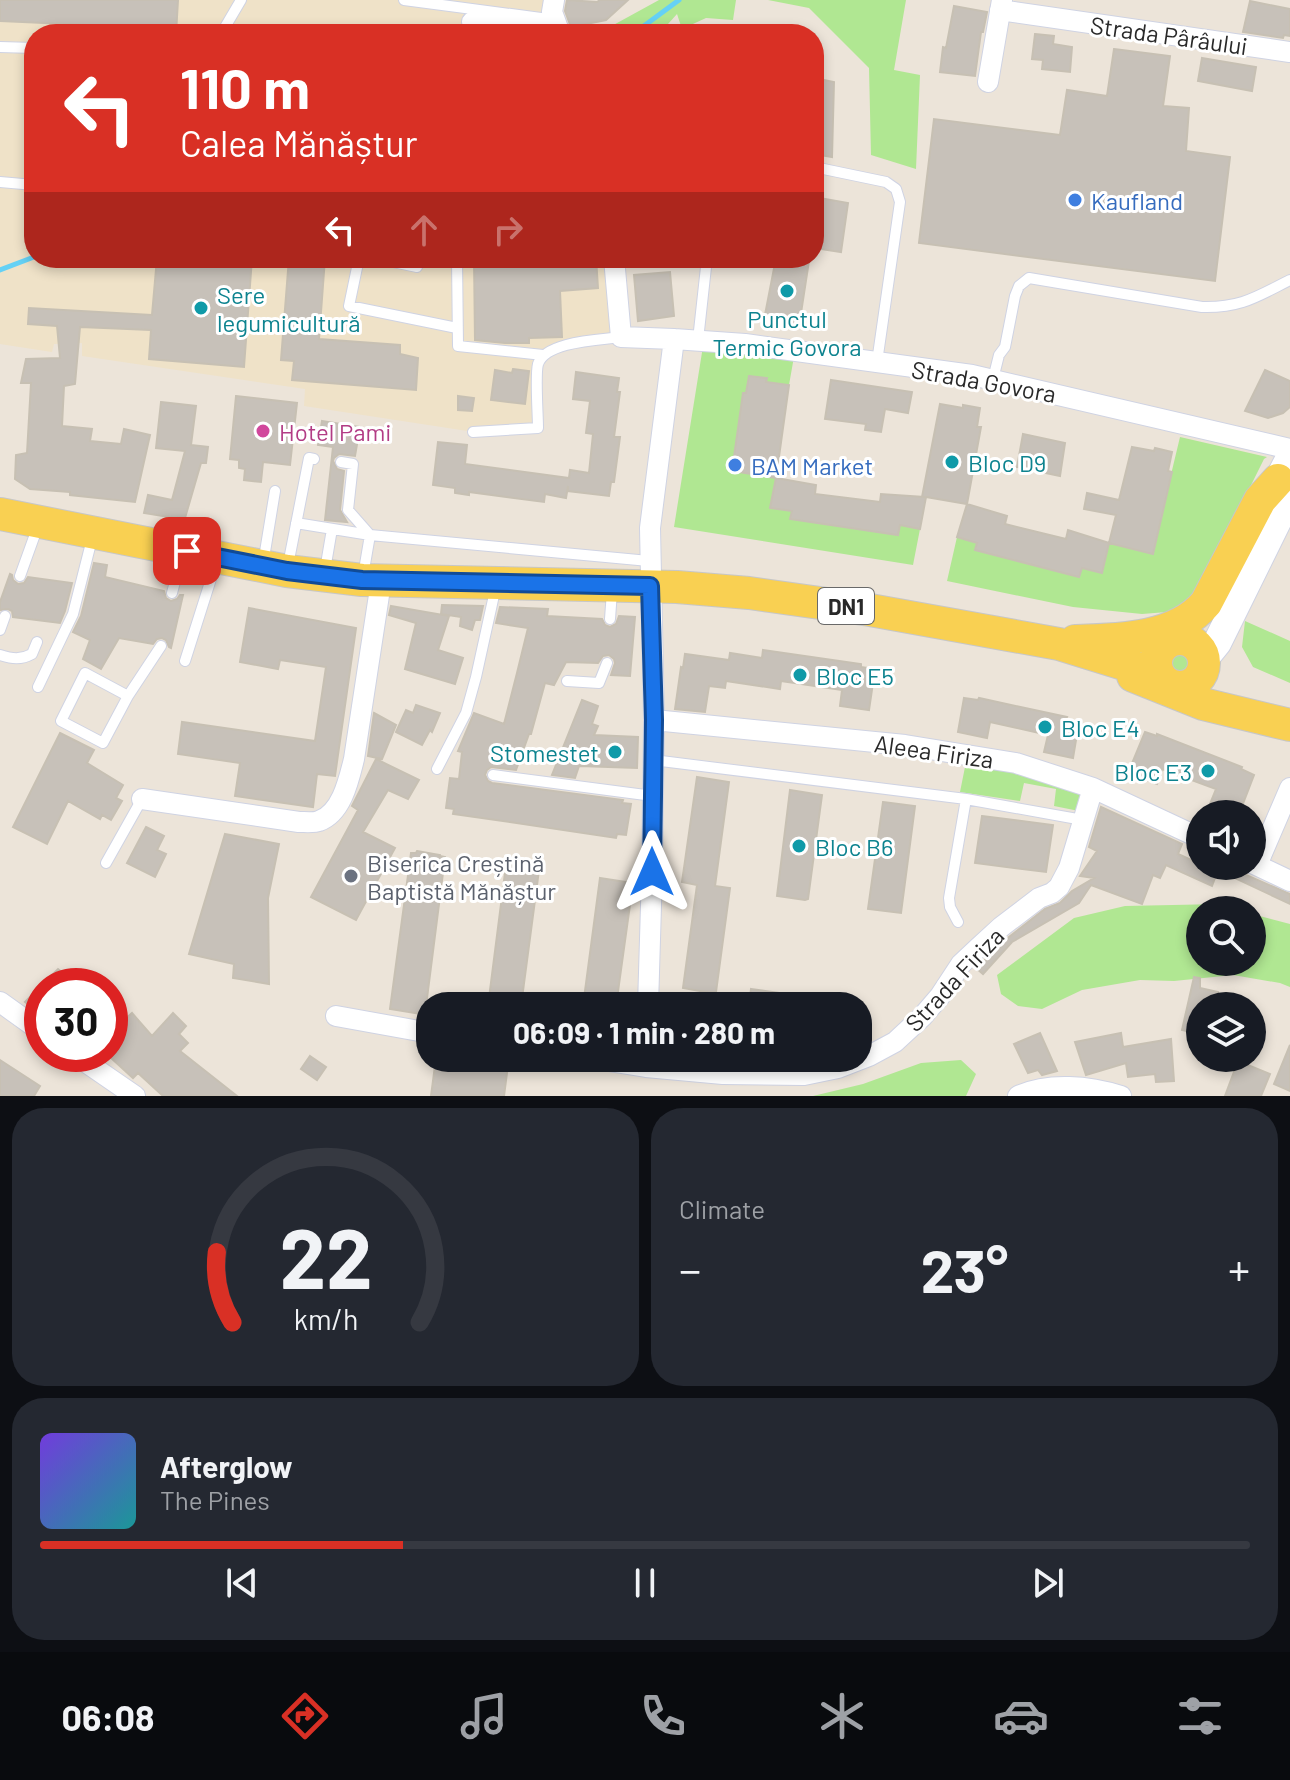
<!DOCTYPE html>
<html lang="en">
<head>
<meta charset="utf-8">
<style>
  body { margin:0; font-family:Barlow,sans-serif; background:#242831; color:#f1f3f6; height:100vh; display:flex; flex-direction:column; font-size:30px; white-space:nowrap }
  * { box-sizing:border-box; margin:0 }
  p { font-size:26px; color:#9ea1a6 }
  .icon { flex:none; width:44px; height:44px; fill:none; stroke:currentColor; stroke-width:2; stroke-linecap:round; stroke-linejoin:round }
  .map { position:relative; height:1096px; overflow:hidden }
  .panel { display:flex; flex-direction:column; gap:12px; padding:12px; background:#0d0f14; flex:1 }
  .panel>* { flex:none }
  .banner { position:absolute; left:24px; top:24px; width:800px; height:244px; border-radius:32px; box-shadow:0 4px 12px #0003; background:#d93025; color:#fff; overflow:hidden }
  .fabs { position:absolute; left:1186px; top:800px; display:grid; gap:16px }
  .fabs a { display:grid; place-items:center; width:80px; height:80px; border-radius:50%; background:#171b24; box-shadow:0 4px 12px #0003; font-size:40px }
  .speed { position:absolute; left:24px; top:968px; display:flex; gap:16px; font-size:40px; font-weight:700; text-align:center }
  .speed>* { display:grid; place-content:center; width:104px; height:104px; border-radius:50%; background:#171b24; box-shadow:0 4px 12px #0003; line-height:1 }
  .speed .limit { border:12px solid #d22; background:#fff; color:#111 }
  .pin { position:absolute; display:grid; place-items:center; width:68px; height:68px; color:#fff; margin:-34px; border-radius:16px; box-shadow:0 4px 12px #0006 }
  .me { position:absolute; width:88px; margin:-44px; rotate:0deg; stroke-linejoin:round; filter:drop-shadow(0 0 6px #0008) }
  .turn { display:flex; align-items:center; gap:28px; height:168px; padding:0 24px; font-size:36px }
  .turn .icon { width:104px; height:104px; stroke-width:2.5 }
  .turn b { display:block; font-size:56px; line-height:68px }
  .lanes { display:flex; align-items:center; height:76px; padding:0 24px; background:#0003; justify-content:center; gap:40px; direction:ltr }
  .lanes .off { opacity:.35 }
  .big { font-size:60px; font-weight:700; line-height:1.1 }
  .panel .widget { flex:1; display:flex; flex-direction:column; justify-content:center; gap:12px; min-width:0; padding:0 28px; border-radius:32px; background:#242831 }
  .panel .dial { align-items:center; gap:0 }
  .dial svg { height:208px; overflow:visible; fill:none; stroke:#363941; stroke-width:7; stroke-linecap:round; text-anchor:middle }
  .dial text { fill:#f1f3f6; stroke:none }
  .song { display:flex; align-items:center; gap:24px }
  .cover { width:96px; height:96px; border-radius:12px; background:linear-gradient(135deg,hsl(260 70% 55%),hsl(180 70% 35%)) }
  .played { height:8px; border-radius:4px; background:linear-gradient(90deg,#d93025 30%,#363941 30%) }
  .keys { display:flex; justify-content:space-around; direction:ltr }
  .heat { display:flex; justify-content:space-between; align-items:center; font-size:44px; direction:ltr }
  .panel .tiles { flex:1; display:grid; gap:12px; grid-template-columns:1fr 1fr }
  .widget:last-child { grid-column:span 2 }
  .trip { position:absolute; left:416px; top:992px; width:456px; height:80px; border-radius:32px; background:#171b24; box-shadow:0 4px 12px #0003; font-weight:700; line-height:80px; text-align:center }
  .tabs { display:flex; height:128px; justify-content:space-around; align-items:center; background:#090b0e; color:#9ea1a6 }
  .tabs .icon { width:56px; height:56px }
  .tabs .active { color:#d93025 }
  .tabs b { font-size:36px; color:#f1f3f6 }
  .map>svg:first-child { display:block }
</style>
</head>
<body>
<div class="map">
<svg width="1290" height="1096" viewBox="0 0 1290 1096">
  <rect width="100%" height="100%" fill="#ece4d9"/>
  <!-- education -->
  <path fill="#efe2c8" d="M0,0H553L560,34H34V258H614L621,337L543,355L538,428L474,432L304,406L305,389L82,356V343L54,344L52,352L0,344Z"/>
  <!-- green -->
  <path fill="#b0e792" d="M659,0H736L733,20L706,18L682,29L677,14L659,34H597Z
    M768,0H906L894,70L920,75L916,169L871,155L869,68L809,8Z
    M704,340L795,351L789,385L766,382V378L749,377L746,393L743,394L732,471L776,477L771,508L792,511L791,518L898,535L900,525L920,529L913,565L674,527Z
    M1180,437L1267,457L1264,459L1201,586L1186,602L1167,612L1142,614L1073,607L947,581L957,537L977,543L976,550L1079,577L1081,568L1102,573L1109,543L1152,554Z
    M1245,621L1290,641V683L1253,667L1242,647Z
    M1181,643C1205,648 1207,677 1181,683L1160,662C1162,650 1169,645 1181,643Z
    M966,762L1083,788L1079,811L1054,806L1056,789L1024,783L1020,801L960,792Z
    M1220,904L1240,910H1200V962H1252V914L1290,924V987L1280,983L1233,975L1174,981L1140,980L1082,990L1042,1009L1018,1006L1001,994L997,975L1074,918L1125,906Z
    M961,1060L976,1074L966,1096H813L863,1084L921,1063Z"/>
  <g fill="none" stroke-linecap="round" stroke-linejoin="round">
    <!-- stream -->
    <path stroke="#65d1f5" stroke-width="5" d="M633,34L679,0
      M0,270L34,257"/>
  </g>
  <!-- building -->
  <path fill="#c7c1b9" stroke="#c7c0b3" stroke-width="2" d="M0,0H178L176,34L90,33L89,25L0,21Z
    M567,0L597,2L600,0H628L606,20L571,27L565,11Z
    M1250,1L1290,9V36L1284,35L1283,38L1243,32Z
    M954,6L987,12L983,32H981L975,76L940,72L943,47L946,48Z
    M1035,34L1054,36L1053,44L1072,47L1070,72L1042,69L1043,60L1032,59Z
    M1114,49L1170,56L1163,106L1189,108L1186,151L1230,157L1215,281L919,243L934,119L1060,135L1067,90L1107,96Z
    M1202,58L1256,67L1252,91L1198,81Z
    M814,78L834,82L832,157L814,154Z
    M814,197L848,203L841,252L814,248Z
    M157,258H252L244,367L149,359L151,330L80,327L75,384L64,386L62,426L92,429L90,441L121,444L124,429L150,435L135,502L70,495V492L30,489L15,479L16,455L27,453L31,383H21L26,359L60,358L57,326L28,324L29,308L152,315Z
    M289,258H325L319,339L400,345V354L418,358L416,390L292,380L294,361L281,360Z
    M474,258H508V261L596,258L598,288L560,291L562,337L529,338V343H505L475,340Z
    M776,258L809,261L799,326L764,320Z
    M670,272L674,316L638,321L634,275Z
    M513,369L529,371L525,404L491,400L495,370L512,373Z
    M1265,370L1290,381V407L1283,413L1268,418L1245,411Z
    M576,372L619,378L617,392H620L614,437H620L614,482H611L609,496L568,491V486L566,498L545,494L544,502L469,492V495L455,493V488L433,485L438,442L467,445L465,464L569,478L570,470L589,473L593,434L586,433L590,401L573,399Z
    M749,376L767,378L766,382L789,385L776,478L732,471L743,393H746Z
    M831,380L912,392L908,413L885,409L881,432L865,430L866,424L825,419Z
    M236,396L297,403L290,465L263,462L261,482L244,480L245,469L239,468V460L230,459Z
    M458,396L474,398L472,411L458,410Z
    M161,402L196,406L191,445L208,447L206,463H201L185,518L169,517L144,513L148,495L172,500L185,451L156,448Z
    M940,404L963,408V405L980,408L977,427H981L967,504L926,497L920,529L900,525L898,535L790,519L792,511L770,508L776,478L816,485L815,494L880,502L881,494L925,497H922Z
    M322,421L360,427L355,456L339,454L334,458L333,461L337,469L344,471L340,510L347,522L325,520L333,447L318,445Z
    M1023,434L1065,443L1060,476L1017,467Z
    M1132,447L1154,451L1155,448L1172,452L1168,471L1172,472L1153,554L1109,543L1116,515L1084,509L1087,493L1119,500Z
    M967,504L1007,516L1005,524L1066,539L1068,530L1109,543L1102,573L1082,568L1079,577L975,550L977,543L957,537Z
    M94,563L107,565L105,577L164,591L166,598L171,601L177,599L180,595H183L171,648L169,647L166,640L162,638L157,639L153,644L119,638L101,669L83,659L90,640L73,632L81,616Z
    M10,574L12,575L13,580L18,584L24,583L28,577L72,583L65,611L60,623L13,617L12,611L8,609L0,610V602Z
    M442,605L483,606L480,620H475L472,630L460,626L461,617L441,614Z
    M391,606L449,616L438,650L463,658L455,684L405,669L416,623L389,615Z
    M500,607L548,609L547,616L602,619L605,625L610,627L616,624L619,616L635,617L630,676L611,675L615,663L614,659L609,655L603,656L598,663L566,662L554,685L545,683L531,734H529L516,770L491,767L487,770L485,775L488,781L492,783L623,800L622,803L631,804L626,835L617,834L616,838L503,821L453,814L454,809L446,808L450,778L459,779L462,752L458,751L474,713L504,724L517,673L528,628L496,623Z
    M249,608L356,628L335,776L317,774L313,807L235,796L240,763L178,754L182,722L315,741L326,667L280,660L278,669L240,662Z
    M763,650L861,664V667L875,669L869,710L840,706L842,690L781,681L780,689L726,681L725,688L709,686L705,712L675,709L681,667L683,668L685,654L729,660L730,653L762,658Z
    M964,698L978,700L979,698L1067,717L1066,719L1079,722L1073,758L1044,752L1048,735L990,722L987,738L958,732Z
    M582,700L598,706L592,724L598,726L594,735L638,737L637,768L579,766L575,778L552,775Z
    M416,705L440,713L432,732L430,730L422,745L396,732L406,710L413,713Z
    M374,713L396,725L382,759L368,756Z
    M1145,732L1157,736V734L1242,767L1241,769L1254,775L1239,814L1210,804L1216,789L1162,769L1157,784L1128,773Z
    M60,733L94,750L87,763L123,785L116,798L122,801L111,820L102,815L100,819L68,801L47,844L13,827Z
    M376,759L419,780L408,799L388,790L363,832L395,848L356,920L311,897L358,810L352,806Z
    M697,777L729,782L715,886L730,888L716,992H711V993L683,988L697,885L682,882Z
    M790,790L822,795L808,899L805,900L777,896Z
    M883,802L915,806L901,913L868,909Z
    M1101,807L1182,844L1178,854L1200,864V866H1240L1246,875L1290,894V904L1218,870L1212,886L1166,865L1160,878L1153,875L1142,904L1091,885L1079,903L1012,942L983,974L976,968L1009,937L1045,909L1060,903L1072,891L1094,878L1080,876L1097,851L1089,847Z
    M982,816L1053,825L1046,872L975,863Z
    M146,827L164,836L157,850L166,854L155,877L127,863Z
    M225,834L279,844L268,898L269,984L233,978L234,964L189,954Z
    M417,851L440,855V856L445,857L425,1014H421L390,1009L411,853H416Z
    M512,864L539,870L521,1006H488L506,865L512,866Z
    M600,878L633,883L616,1006H583Z
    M58,969L78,986H42V1015L25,1002Z
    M1194,977L1200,978V988L1218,992L1215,1006H1200V1034L1182,1030Z
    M751,989L808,997L807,1006H749Z
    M110,1009L123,1021L132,1013L152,1036L173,1013L186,1026L179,1034L188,1043L180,1051L237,1096H163L138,1073L133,1078L110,1057Z
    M1040,1033L1057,1071L1042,1075L1038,1070L1028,1073L1014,1044Z
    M1121,1033L1123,1047L1171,1039L1174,1081L1156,1082L1155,1074L1128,1077L1126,1063L1086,1075L1075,1042Z
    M1290,1045V1091L1274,1084Z
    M310,1056L326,1067L317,1080L301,1069Z
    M436,1058H463L508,1065L504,1096H431Z
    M0,1060L40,1086L34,1096H0Z
    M1238,1061L1270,1074L1261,1096H1225Z"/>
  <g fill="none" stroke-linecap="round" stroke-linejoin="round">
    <!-- service casing -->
    <g stroke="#cfd3e3" stroke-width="12">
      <path id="service" d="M404,0L541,18
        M221,34L241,0
        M0,47L34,48
        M814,167L886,182L896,189L900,202L877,362
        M0,182L34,185
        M359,258L349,306L457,328
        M374,258L417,267
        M457,258L458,346L543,355
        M698,340L707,258
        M993,379L999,355L1005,347L1015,296L1019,286L1029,278L1202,307C1241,308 1256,297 1290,280
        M473,432L538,428C538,414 535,375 538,364C546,341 600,340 621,337
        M341,462L353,464L348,510L370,535
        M296,523L370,535L649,561
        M263,564L275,491
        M288,565L309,458L314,459
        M325,570L332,529
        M20,576L38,526
        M363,576L370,535
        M172,593L182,555
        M610,619L612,591
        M0,630L5,616
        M0,655C12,659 21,660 32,654L37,642
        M185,661L217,560
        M85,673L128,696L103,743L61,721Z
        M567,681L599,683L607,663
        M38,687L73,614L93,535
        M128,696L161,646
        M653,760L966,799L1083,820
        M437,769L466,713L476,677L496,586
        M493,775L653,796
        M106,863L142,799
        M958,922L950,907L949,898L966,799"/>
    </g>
    <!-- minor casing -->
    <g stroke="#cfd3e3" stroke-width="22">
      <path id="minor" d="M554,0L552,12L560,34
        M1000,10L1290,52
        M472,22L558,29
        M988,82L1002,0
        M614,258L621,337L674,339L745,344L972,375L1290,449
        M654,720L905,745L1016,763L1093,788L1200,838
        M142,799L299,822C305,822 314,823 319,821C342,813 349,779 354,759L381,582
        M1252,863L1290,881
        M1257,865L1290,788
        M0,1002L42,1032
        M648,1006L652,872L654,720L650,528L674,339
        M336,1016L430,1033
        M74,1054L135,1096
        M590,1058L646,1067V1058
        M646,1067L723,1074L804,1075L838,1068L869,1056L895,1042L922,1017L940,996L961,964L978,948L1001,927L1039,898L1052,893L1059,887L1069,868L1093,788
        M1018,1096C1049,1082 1089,1086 1121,1096"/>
    </g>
    <!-- secondary casing -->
    <g stroke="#cfd3e3" stroke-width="30">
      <path id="secondary" d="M1268,500L1290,458
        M1204,659L1217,643L1290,495"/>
    </g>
    <!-- primary casing -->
    <g stroke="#c7c7c7" stroke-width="34">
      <path id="primary" d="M0,514L287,571L362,580L677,587L749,593L870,610L1059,644L1159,675
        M1156 663a24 24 0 1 1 48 0a24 24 0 1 1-48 0Z
        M1075,641C1119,640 1176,639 1206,603L1260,500L1278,480
        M1133,676L1203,704L1290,725"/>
    </g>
    <!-- service -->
    <use href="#service" stroke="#fff" stroke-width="10"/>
    <!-- minor -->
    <use href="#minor" stroke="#fff" stroke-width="20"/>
    <!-- secondary -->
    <use href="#secondary" stroke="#fff" stroke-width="28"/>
    <!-- primary -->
    <use href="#primary" stroke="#f9d052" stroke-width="32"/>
  </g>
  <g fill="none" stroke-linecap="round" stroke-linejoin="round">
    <!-- route casing -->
    <g stroke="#114b97" stroke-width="20">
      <path id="route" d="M187,551L287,571L362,580L650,586L654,720L652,872"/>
    </g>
    <!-- route -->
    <use href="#route" stroke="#1a73e8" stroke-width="14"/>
  </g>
  <!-- markers -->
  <g fill="#3f7fe0" stroke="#fff" stroke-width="3">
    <circle cx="1075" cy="200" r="8"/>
    <circle cx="735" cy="465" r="8"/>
  </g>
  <g fill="#0f9aa8" stroke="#fff" stroke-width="3">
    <circle cx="787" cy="291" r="8"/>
    <circle cx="201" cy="308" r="8"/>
    <circle cx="952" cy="462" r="8"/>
    <circle cx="800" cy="675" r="8"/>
    <circle cx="1045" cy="727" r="8"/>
    <circle cx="615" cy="752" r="8"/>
    <circle cx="1208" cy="771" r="8"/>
    <circle cx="799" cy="846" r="8"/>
  </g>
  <circle fill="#d1479c" stroke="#fff" stroke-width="3" cx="263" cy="431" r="8"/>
  <circle fill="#6b7280" stroke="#fff" stroke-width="3" cx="351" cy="876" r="8"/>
  <g text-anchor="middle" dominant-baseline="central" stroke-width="6" stroke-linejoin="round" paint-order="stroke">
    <!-- shield labels -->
    <rect fill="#fff" stroke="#696969" stroke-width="2" x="818" y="588" width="56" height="36" rx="6"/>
    <g font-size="22" font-weight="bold" fill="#292929">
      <text x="846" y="606">DN1</text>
    </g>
    <!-- street labels -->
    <g font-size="24" fill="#292929" stroke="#fff">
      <text transform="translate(1169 35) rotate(8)">Strada Pârâului</text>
      <text transform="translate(984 381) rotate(10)">Strada Govora</text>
      <text transform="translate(934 751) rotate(8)">Aleea Firiza</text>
      <text transform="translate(954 979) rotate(-47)">Strada Firiza</text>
    </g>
    <!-- shop labels -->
    <g font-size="24" fill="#366cbe" stroke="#fff" text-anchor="start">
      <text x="1091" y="200">Kaufland</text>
      <text x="751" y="465">BAM Market</text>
    </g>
    <!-- culture labels -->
    <g font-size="24" fill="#0d838f" stroke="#fff" text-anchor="start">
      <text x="217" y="294">Sere<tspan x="217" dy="28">legumicultură</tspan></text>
      <text x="787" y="318" text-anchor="middle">Punctul<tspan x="787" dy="28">Termic Govora</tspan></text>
      <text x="968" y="462">Bloc D9</text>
      <text x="816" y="675">Bloc E5</text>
      <text x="1061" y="727">Bloc E4</text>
      <text x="599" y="752" text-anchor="end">Stomestet</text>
      <text x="1192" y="771" text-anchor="end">Bloc E3</text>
      <text x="815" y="846">Bloc B6</text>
    </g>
    <!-- hotel labels -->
    <g font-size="24" fill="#b23c85" stroke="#fff" text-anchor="start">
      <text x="279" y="431">Hotel Pami</text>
    </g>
    <!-- worship labels -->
    <g font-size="24" fill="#5b616d" stroke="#fff" text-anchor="start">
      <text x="367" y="862">Biserica Creștină<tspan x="367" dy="28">Baptistă Mănăștur</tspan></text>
    </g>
  </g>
</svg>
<div class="fabs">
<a><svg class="icon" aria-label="sound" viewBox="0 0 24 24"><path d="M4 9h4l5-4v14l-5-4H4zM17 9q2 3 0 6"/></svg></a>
<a><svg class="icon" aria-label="search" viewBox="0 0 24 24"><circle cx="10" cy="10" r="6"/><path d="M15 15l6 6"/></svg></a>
<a><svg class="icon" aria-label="layers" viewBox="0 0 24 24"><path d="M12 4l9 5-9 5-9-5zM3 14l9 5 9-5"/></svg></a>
</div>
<div class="speed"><div class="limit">30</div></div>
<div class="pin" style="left:187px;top:551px;background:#d93025"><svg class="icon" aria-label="arrive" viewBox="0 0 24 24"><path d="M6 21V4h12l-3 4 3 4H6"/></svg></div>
<svg class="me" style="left:652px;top:872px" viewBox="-20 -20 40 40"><path d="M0-17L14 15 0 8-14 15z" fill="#1a73e8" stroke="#fff" stroke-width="4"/></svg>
<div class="trip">06:09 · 1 min · 280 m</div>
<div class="banner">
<div class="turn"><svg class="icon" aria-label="left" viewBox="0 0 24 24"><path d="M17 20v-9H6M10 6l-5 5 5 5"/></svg><div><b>110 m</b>Calea Mănăștur</div></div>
<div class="lanes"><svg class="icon" aria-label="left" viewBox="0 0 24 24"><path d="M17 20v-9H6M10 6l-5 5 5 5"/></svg><svg class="icon off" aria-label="ahead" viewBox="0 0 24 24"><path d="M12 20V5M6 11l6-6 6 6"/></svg><svg class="icon off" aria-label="right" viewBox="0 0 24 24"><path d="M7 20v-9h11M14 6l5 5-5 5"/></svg></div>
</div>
</div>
<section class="panel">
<div class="tiles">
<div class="widget dial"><svg viewBox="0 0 100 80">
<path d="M14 69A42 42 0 1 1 86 69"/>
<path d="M14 69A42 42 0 0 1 8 42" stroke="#d93025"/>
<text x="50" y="56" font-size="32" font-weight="700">22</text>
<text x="50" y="72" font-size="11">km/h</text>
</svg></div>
<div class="widget"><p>Climate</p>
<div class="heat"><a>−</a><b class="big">23°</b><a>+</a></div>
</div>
<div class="widget">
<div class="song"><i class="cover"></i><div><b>Afterglow</b><p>The Pines</p></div></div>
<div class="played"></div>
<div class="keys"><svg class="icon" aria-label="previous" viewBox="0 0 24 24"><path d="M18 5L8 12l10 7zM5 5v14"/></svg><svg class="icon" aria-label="pause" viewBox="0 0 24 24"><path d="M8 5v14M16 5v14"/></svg><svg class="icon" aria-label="next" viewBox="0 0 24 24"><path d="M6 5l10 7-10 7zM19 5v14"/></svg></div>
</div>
</div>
</section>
<nav class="tabs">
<b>06:08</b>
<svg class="icon active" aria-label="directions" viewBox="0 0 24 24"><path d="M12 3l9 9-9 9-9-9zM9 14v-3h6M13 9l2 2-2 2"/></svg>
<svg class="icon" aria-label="music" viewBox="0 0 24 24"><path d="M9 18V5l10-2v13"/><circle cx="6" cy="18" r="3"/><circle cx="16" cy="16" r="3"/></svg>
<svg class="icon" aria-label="phone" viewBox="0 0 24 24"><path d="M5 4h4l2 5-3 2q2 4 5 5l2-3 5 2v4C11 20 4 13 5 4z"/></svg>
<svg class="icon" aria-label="climate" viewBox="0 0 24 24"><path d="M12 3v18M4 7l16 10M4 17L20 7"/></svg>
<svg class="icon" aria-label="car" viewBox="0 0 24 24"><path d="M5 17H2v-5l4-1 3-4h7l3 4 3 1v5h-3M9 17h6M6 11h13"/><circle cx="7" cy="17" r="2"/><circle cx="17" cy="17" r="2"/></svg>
<svg class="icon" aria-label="filters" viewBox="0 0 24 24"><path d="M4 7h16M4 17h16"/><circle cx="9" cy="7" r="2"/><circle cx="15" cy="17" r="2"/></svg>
</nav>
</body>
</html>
